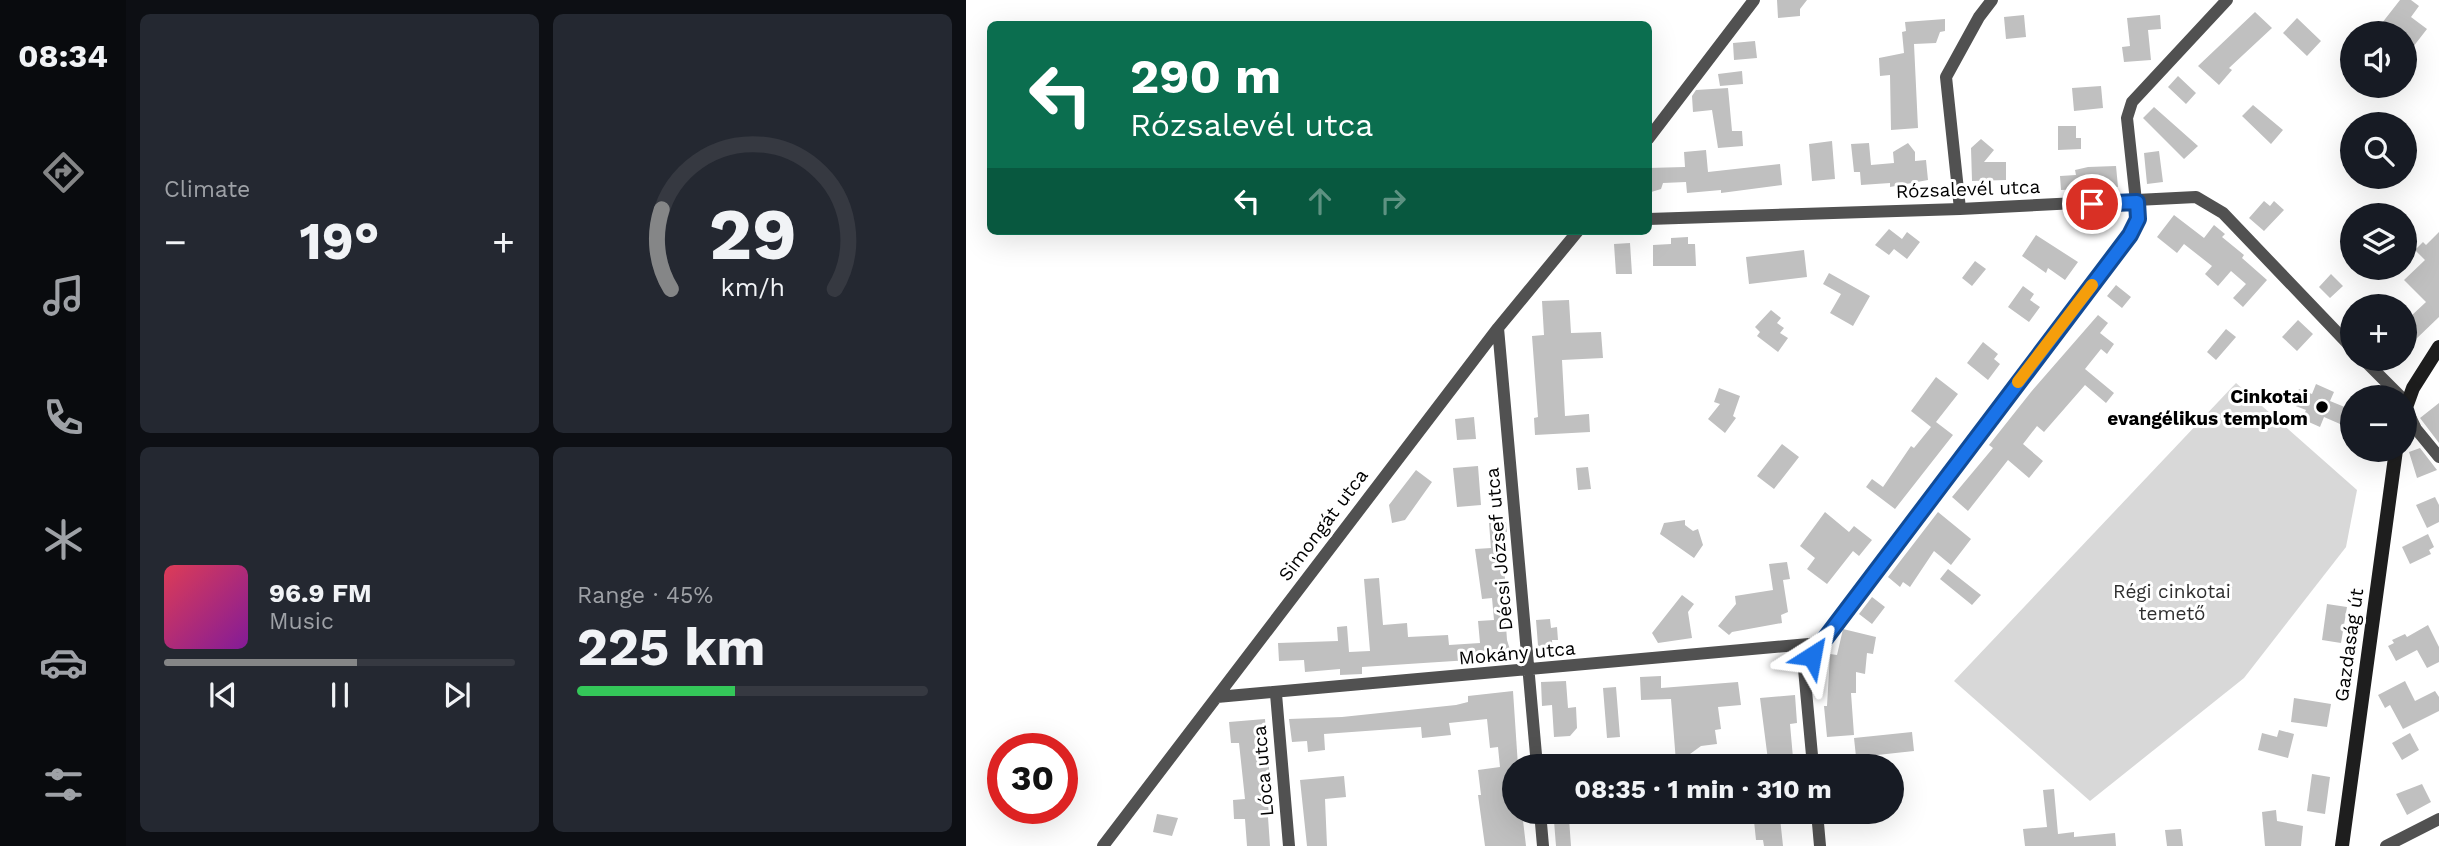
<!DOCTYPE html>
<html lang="en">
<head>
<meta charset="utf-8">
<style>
  body { margin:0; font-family:"Work Sans",sans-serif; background:#242831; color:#f1f3f6; height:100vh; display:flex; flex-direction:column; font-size:26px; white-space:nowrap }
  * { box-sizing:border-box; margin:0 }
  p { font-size:23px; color:#9ea1a6 }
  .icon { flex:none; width:38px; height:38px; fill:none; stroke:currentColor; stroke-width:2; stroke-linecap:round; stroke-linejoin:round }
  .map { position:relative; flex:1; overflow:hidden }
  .panel { display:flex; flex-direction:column; gap:14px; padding:14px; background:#0d0f14; width:840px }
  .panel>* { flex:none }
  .top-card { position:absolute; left:21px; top:21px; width:665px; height:214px; border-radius:10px; box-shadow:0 7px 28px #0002; background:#0b6e4f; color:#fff; overflow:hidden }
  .controls { position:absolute; left:1374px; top:21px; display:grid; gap:14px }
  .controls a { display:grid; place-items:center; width:77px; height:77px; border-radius:50%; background:#171b24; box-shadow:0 7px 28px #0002; font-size:35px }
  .speed { position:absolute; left:21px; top:733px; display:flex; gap:14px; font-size:35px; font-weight:700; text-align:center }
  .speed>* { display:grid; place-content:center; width:91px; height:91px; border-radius:50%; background:#171b24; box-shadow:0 7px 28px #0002; line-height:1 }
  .speed .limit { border:10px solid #d22; background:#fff; color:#111 }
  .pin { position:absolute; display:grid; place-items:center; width:60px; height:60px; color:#fff; margin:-30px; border:4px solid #fff; border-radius:50%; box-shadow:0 2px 7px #0007 }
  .me { position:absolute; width:77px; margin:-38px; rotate:34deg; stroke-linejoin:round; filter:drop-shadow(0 0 5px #0008) }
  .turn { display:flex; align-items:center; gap:24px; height:147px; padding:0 28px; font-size:32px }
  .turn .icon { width:91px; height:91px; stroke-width:2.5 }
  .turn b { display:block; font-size:49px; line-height:60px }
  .lanes { display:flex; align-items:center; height:66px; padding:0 28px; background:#0003; justify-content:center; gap:35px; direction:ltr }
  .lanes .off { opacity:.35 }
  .big { font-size:52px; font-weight:700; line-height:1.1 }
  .panel .widget { flex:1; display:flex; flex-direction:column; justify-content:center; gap:10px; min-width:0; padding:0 24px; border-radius:10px; background:#242831 }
  .panel .dial { align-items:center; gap:0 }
  .dial svg { height:182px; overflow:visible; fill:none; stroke:#363941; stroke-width:7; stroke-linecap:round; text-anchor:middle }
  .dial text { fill:#f1f3f6; stroke:none }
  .song { display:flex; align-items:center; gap:21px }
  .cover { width:84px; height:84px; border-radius:10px; background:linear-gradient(135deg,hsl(350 70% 55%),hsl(290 70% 35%)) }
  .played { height:7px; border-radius:4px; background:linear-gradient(90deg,#858687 55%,#363941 55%) }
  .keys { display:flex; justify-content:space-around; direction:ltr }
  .heat { display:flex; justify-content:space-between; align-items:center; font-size:38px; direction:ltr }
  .charge { height:10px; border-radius:5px; background:linear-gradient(90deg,#34c759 45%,#363941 0) }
  .panel .tiles { flex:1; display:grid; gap:14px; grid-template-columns:repeat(2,1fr) }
  .trip { position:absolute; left:536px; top:754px; width:402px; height:70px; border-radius:35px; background:#171b24; box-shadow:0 7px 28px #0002; font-weight:700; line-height:70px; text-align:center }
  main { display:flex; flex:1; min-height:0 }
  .tabs { display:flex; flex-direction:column; width:126px; justify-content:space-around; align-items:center; background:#090b0e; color:#9ea1a6 }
  .tabs .icon { width:49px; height:49px }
  .tabs .selected { color:#858687 }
  .tabs b { font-size:32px; color:#f1f3f6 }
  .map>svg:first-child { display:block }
</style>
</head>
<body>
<main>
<nav class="tabs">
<b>08:34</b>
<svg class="icon selected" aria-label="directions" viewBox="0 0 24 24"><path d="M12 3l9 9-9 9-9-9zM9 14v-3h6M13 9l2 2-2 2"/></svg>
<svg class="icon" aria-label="music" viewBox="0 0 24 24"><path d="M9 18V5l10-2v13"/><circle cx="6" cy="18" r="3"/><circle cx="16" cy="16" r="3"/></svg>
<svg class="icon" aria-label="phone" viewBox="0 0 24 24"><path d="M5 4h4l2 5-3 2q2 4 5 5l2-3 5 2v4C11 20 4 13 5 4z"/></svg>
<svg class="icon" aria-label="climate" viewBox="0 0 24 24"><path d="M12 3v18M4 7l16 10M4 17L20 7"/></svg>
<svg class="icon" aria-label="car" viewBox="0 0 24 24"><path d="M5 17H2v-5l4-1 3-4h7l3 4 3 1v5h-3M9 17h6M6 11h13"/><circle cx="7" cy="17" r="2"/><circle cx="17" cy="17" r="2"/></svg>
<svg class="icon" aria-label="filters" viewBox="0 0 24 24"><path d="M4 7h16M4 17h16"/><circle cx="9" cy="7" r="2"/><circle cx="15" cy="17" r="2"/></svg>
</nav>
<section class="panel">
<div class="tiles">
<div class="widget"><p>Climate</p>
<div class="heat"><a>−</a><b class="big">19°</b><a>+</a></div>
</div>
<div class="widget dial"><svg viewBox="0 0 100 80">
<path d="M14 69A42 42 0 1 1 86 69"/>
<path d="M14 69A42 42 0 0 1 10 34" stroke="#858687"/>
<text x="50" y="56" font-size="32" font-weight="700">29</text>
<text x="50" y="72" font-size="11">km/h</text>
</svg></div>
<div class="widget">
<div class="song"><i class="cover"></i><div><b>96.9 FM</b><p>Music</p></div></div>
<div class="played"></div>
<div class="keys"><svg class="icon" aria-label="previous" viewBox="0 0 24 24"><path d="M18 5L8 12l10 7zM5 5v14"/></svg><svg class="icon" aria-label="pause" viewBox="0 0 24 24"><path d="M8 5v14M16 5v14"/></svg><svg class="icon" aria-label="next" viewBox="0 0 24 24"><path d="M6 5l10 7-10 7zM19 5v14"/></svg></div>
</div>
<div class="widget"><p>Range · 45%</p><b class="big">225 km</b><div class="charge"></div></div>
</div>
</section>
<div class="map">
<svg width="1473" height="846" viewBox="0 0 1473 846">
  <rect width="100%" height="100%" fill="#fff"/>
  <!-- green -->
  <path fill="#d8d8d8" d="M1270,383L1391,490L1380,547L1278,678L1124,801L988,681Z"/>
  <!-- building -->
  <path fill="#c0c0c0" d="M811,0H841L834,9V16L812,18Z
    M1434,0H1445L1453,6L1445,17L1461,29L1447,47L1438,40V33H1429L1416,23Z
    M1289,12L1306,28L1263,68L1266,70L1253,85L1232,66Z
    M1058,15L1060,37L1040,39L1038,17Z
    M1194,15L1195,29L1182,30L1185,60L1158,62L1156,47L1164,46L1161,18Z
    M1331,18L1355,41L1341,56L1317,33Z
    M979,19V31L974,32L970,43L948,44L952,128L925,130L924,75L914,76L913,58L938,53L936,32L940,31L939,22Z
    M789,41L791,58L768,60L767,43Z
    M776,71L777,84L754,86L752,74Z
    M1212,76L1230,93L1220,104L1202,87Z
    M1135,86L1137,108L1108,111L1106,88Z
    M762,88L766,131H776L777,146L752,148L746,110L727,112L726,96L730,90Z
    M1287,105L1317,130L1305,144L1276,116Z
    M1188,107L1232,146L1218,159L1177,118Z
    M1092,126H1110V138H1115V149L1092,150Z
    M1015,139L1028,150L1018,162H1040V180L1006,181L1005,148Z
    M866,141L869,179L846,181L843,144Z
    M903,143L905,165L928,163L927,152L942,143L949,152V161L960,160L962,180L924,187V183L895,185L894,172H888L885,144Z
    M740,150L742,172L814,164L816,185L755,193V190L721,193L720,182L697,183L695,189L682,193V168L719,167L718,152Z
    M1193,151L1197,182L1181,184L1178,153Z
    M1150,166L1152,187L1095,190L1094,176L1110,175L1109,170L1122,167Z
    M1298,201L1304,206L1308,201L1318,210L1298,231L1283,218Z
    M1208,215L1238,238L1248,225L1259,234L1256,237L1278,255L1276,258L1301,280L1277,307L1267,298L1280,284L1265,271L1252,286L1239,274L1246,266L1218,244L1211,253L1191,237Z
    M923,229L936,239L941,232L954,242L941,259L928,249L923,255L909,245Z
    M1473,232V317L1449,340L1438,329V311L1444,317L1460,302L1438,280L1459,260L1449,250L1457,242L1460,245Z
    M1070,235L1112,262L1099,280L1082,268L1080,273L1056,256Z
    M722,237V244H729L730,266H687V245L705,244V238Z
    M664,243L666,274H650L648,244Z
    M838,250L841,277L783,284L780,257Z
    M1009,261L1020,269L1006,286L996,278Z
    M863,273L904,296L887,326L864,313L875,294L857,284Z
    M1365,274L1377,286L1364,298L1353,287Z
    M1150,285L1165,297L1156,308L1141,296Z
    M1057,286L1068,294L1064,300L1074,307L1063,322L1042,307Z
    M603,300L605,333L635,332L637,358L596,360L599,416L623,414L624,432L569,435L568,418L572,417L566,336L578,335L576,301Z
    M805,310L815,318L811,323L818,328L814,333L822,338L812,352L791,336L794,332L789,327Z
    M1132,315L1142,323L1134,333L1148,344L1141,354L1135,349L1119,369L1148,393L1140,403L1119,385L1078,432L1071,426L1057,444L1077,461L1063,478L1042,460L1002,511L986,497L1027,448L1023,445L1065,392Z
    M1332,320L1347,334L1331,351L1316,337Z
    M1260,329L1270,337L1250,360L1241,352Z
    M1017,342L1032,354L1028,359L1034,364L1022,380L1001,363Z
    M970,377L992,394L970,422L987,435L929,509L900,487L906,479L917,487L945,446L948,448L965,427L945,411Z
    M1350,384L1368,392L1364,401L1386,410V423L1381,427L1358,417L1354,427L1336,419L1340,410L1327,405L1333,389L1346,394Z
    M753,388L774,396L767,416L770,418L759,433L742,419L754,404L748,402Z
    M1473,403V443L1454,418Z
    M508,417L510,439L491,440L489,419Z
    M816,444L833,457L808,489L791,476Z
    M1454,448L1471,470L1451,478L1443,452Z
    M512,466L515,505L491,507L487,468Z
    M622,467L625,489L612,490L610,468Z
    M450,470L466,482L439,520L426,523L423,505Z
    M1469,497L1473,505V522L1461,528L1450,505Z
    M859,512L883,532L888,526L906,540L893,556L887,551L861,584L841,569L849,558L834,546Z
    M972,512L1005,539L985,565L968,551L944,587L937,582L934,587L922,577Z
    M719,520V525L727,531L732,529L737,545L728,558L694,534L698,523Z
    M540,522L541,532L534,533L541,597H538L541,640L545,653L519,659L396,667V674L374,675V669L339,672L338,660L313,661L312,643L372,641L371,627L381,626L383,652L404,651L398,579L413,578L417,625L441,623L442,637L482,635L483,645L514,643L512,621L528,620L526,598L516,599L509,549L525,548L523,523Z
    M1462,534L1468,547L1463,550L1465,554L1444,564L1436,547Z
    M821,562L824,579L817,580L822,612L815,615L816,623L766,632L763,635L752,626L770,604L769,596L807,590L803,564Z
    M982,569L1015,595L1006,605L974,579Z
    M716,595L728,604L722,612L726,638L692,643L686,633Z
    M906,597L919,607L906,624L893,614Z
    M1361,604L1381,607L1375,643L1356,640Z
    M584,619L585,628L591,627L592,640H586L587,657L573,658L570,620Z
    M1462,625L1473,647V662L1461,668L1451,650L1430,661L1422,646L1428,643L1426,640L1439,634L1441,637Z
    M877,629L910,637L907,654L901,653L899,674L890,672V693H885L888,735L861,737L858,706H861L864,654L871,655Z
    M695,676V688L772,682L775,705L752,707L755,729L749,730L751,744L735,746L724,754L725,761L710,762L705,699L675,700L674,677Z
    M600,681L602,708L610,707L611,728L604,736L588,737L586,705L576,706L575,682Z
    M1439,681L1449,701L1469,691L1473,697V711L1437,729L1424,705L1419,708L1412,695Z
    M650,687L654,737L641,738L637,688Z
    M547,691L552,766H548V812H556L560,846H519L512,795H515L512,770L534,767L532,747L524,748L521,719L483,723L485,735L456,738L455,727L358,734L359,750L342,752L341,741L326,742L323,719L376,717L490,705L502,702V696Z
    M829,695L831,723L824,724L827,758L802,760L794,698Z
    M1328,698L1365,704L1361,727L1325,722Z
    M299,719L305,793V817H302L304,846H281L279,819H268L267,800L279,799L273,743H265L263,722Z
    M1313,730L1328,734L1322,758L1292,750L1296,733L1311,737Z
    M946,732L948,751L902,756L903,766H891L888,738Z
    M1444,733L1453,750L1436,760L1426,743Z
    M1346,774L1364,777L1359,814L1341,811Z
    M378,776L380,797L359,799L361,846H341L334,780Z
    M1456,784L1465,802L1441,815L1430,794Z
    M1088,789L1092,834L1108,832V837L1149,833L1150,846H1059L1057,829L1081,827L1077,790Z
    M1310,810L1311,821L1337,826L1335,846H1299L1296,812Z
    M872,812H909V819L873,823Z
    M191,814L212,818L206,836L187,832Z
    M814,818L817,846H798L797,840H790L788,821Z
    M603,819L605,846H590L588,821Z
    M1215,829L1217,846H1201L1199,830Z"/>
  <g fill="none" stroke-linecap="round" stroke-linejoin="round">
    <!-- street -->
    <path stroke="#515151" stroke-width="12" d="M682,139L788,0
      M994,209L980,77L1013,17L1026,0
      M682,219L994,209L1230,197L1257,213L1386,348
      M532,328L571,766
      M1397,359L1435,397
      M1438,404L1450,429L1473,457
      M310,694L323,846
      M251,697L854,643
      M847,766L838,669L854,643L1164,235L1172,220L1161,118L1166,102L1261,0
      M574,812L577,846
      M851,812L854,846
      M137,846L532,328L612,231
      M1420,846L1473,819"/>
    <!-- secondary -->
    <path stroke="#1e1e1e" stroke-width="14" d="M1438,413L1447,388L1473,347
      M1376,846L1430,450"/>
  </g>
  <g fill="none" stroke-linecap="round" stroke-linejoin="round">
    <!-- route casing -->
    <g stroke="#114b97" stroke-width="18">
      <path id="route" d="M846,656L1164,235L1172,219L1171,202L1126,204"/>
    </g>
    <!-- route -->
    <use href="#route" stroke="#1a73e8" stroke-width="12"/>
    <!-- slow -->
    <path stroke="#f59e0b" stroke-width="12" d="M1052,382L1126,285"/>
  </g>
  <!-- markers -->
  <circle fill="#000" stroke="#fff" stroke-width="2.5" cx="1356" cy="407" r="7"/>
  <g text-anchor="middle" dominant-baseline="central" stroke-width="6" stroke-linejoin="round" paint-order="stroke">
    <!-- street labels -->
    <g font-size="19" fill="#000" stroke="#fff">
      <text transform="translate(1002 189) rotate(-2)">Rózsalevél utca</text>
      <text transform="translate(357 525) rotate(-53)">Simongát utca</text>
      <text transform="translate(533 549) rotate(-95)">Décsi József utca</text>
      <text transform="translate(1383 645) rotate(-82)">Gazdaság út</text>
      <text transform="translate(551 653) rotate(-5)">Mokány utca</text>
      <text transform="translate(297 771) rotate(-95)">Lóca utca</text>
    </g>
    <!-- poi labels -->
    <g font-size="19" font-weight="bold" fill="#000" stroke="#fff" text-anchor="end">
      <text x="1342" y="396">Cinkotai<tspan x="1342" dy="22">evangélikus templom</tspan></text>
    </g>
    <!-- park labels -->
    <g font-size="19" fill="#2f2f2f" stroke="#fff">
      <text x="1206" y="591">Régi cinkotai<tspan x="1206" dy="22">temető</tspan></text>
    </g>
  </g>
</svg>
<div class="controls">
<a><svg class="icon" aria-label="sound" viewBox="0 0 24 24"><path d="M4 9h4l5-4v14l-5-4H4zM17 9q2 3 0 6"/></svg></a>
<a><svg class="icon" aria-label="search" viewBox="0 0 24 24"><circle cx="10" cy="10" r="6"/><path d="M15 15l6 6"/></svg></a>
<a><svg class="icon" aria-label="layers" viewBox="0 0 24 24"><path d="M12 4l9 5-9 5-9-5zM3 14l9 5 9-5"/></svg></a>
<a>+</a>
<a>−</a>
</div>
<div class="speed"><div class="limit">30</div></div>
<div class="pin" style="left:1126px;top:204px;background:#d93025"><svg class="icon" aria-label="arrive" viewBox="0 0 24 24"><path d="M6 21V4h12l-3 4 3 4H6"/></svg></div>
<svg class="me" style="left:846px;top:656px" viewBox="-20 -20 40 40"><path d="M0-17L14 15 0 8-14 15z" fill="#1a73e8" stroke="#fff" stroke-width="4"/></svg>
<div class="trip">08:35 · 1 min · 310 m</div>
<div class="top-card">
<div class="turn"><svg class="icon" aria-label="left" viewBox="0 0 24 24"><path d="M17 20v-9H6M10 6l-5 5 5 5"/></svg><div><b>290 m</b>Rózsalevél utca</div></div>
<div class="lanes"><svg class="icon" aria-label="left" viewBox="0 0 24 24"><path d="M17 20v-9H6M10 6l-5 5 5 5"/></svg><svg class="icon off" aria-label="ahead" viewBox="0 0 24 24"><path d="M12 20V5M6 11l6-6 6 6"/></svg><svg class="icon off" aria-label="right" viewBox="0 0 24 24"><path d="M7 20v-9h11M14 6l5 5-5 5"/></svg></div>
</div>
</div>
</main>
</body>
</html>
